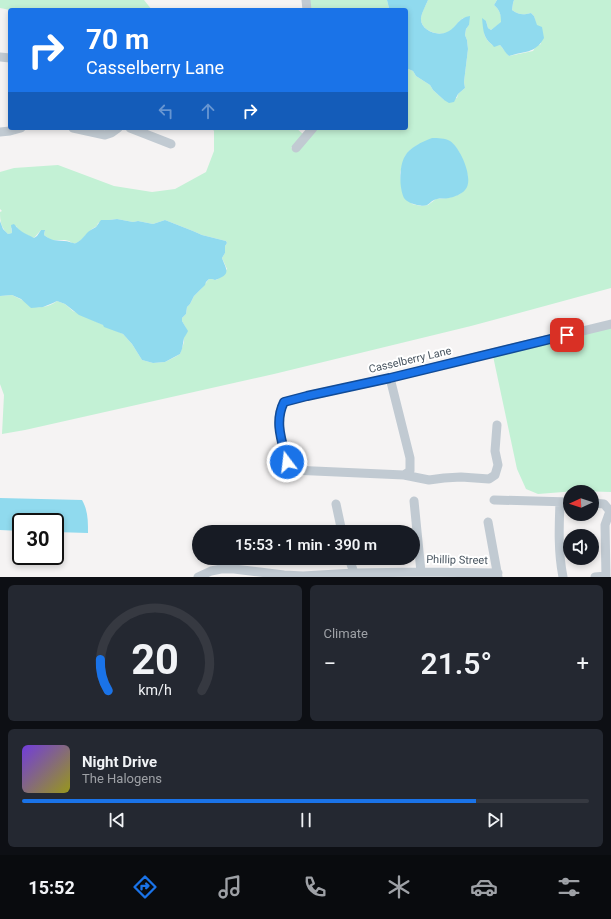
<!DOCTYPE html>
<html lang="en">
<head>
<meta charset="utf-8">
<style>
  body { margin:0; font-family:Roboto,sans-serif; background:#242831; color:#f1f3f6; height:100vh; display:flex; flex-direction:column; font-size:15px; white-space:nowrap }
  * { box-sizing:border-box; margin:0 }
  p { font-size:13px; color:#9ea1a6 }
  .icon { flex:none; width:22px; height:22px; fill:none; stroke:currentColor; stroke-width:2; stroke-linecap:round; stroke-linejoin:round }
  .map { position:relative; height:577px; overflow:hidden }
  .sheet { display:flex; flex-direction:column; gap:8px; padding:8px; background:#0d0f14; flex:1 }
  .sheet>* { flex:none }
  .banner { position:absolute; left:8px; top:8px; width:400px; height:122px; border-radius:4px; box-shadow:0 2px 6px #0003; background:#1a73e8; color:#fff; overflow:hidden }
  .needle { width:26px; rotate:267deg }
  .buttons { position:absolute; left:563px; top:485px; display:grid; gap:8px }
  .buttons a { display:grid; place-items:center; width:36px; height:36px; border-radius:50%; background:#171b24; box-shadow:0 2px 6px #0003; font-size:20px }
  .speed { position:absolute; left:12px; top:513px; display:flex; gap:8px; font-size:20px; font-weight:700; text-align:center }
  .speed>* { display:grid; place-content:center; width:52px; height:52px; border-radius:50%; background:#171b24; box-shadow:0 2px 6px #0003; line-height:1 }
  .speed .limit { border:2px solid #111; border-radius:6px; background:#fff; color:#111 }
  .pin { position:absolute; display:grid; place-items:center; width:34px; height:34px; color:#fff; margin:-17px; border-radius:8px; box-shadow:0 2px 6px #0006 }
  .me { position:absolute; width:44px; margin:-22px; rotate:345deg; stroke-linejoin:round; filter:drop-shadow(0 0 3px #0008) }
  .turn { display:flex; align-items:center; gap:14px; height:84px; padding:0 12px; font-size:18px }
  .turn .icon { width:52px; height:52px; stroke-width:2.5 }
  .turn b { display:block; font-size:28px; line-height:34px }
  .lanes { display:flex; align-items:center; height:38px; padding:0 12px; background:#0003; justify-content:center; gap:20px; direction:ltr }
  .lanes .off { opacity:.35 }
  .big { font-size:30px; font-weight:600; line-height:1.1 }
  .sheet .widget { flex:1; display:flex; flex-direction:column; justify-content:center; gap:6px; min-width:0; padding:0 14px; border-radius:6px; background:#242831 }
  .sheet .dial { align-items:center; gap:0 }
  .dial svg { height:104px; overflow:visible; fill:none; stroke:#363941; stroke-width:7; stroke-linecap:round; text-anchor:middle }
  .dial text { fill:#f1f3f6; stroke:none }
  .song { display:flex; align-items:center; gap:12px }
  .cover { width:48px; height:48px; border-radius:6px; background:linear-gradient(135deg,hsl(260 70% 55%),hsl(60 70% 35%)) }
  .played { height:4px; border-radius:2px; background:linear-gradient(90deg,#1a73e8 80%,#363941 80%) }
  .keys { display:flex; justify-content:space-around; direction:ltr }
  .heat { display:flex; justify-content:space-between; align-items:center; font-size:22px; direction:ltr }
  .sheet .tiles { flex:1; display:grid; gap:8px; grid-template-columns:1fr 1fr }
  .widget:last-child { grid-column:span 2 }
  .trip { position:absolute; left:192px; top:525px; width:228px; height:40px; border-radius:20px; background:#171b24; box-shadow:0 2px 6px #0003; font-weight:600; line-height:40px; text-align:center }
  .tabs { display:flex; height:64px; justify-content:space-around; align-items:center; background:#090b0e; color:#9ea1a6 }
  .tabs .icon { width:28px; height:28px }
  .tabs .selected { color:#1a73e8 }
  .tabs b { font-size:18px; color:#f1f3f6 }
  .map>svg:first-child { display:block }
</style>
</head>
<body>
<div class="map">
<svg width="611" height="577" viewBox="0 0 611 577">
  <rect width="100%" height="100%" fill="#f5f3f3"/>
  <!-- green -->
  <path fill="#c3f1d5" fill-rule="evenodd" d="M0,0H144L152,10H10L0,8Z
    M310,0H387L389,8V10H310Z
    M428,0H497L494,5C500,10 501,15 502,22L491,30L488,28L486,21C482,33 484,39 494,46L500,45L509,56L533,51L536,46L541,44L534,16L531,13C523,15 519,15 512,10L513,3L514,0H611V288L471,326L274,374L25,430L2,434L4,395L0,384V296L12,295L36,307C43,308 52,305 57,301L65,304L73,311L123,334L132,344L142,360L153,363L165,362L175,357L180,354L184,342V338L186,328L182,321V318L186,314L187,307L190,304L194,296L201,289L209,279H212L216,280L218,279L227,269L222,258L225,253V246L227,243L226,241L202,235L193,231L165,220L153,224L138,221L133,222L117,219L109,220H106L98,223L97,226L92,229L80,241L76,243H72L69,241L65,240H51L44,235L45,231L41,230L34,238C27,235 20,233 16,226L11,228L12,233L8,234C1,228 0,221 0,212L2,211L0,209V172L14,168L58,165L114,186L152,192L175,189L206,172L214,151V131L212,128H296L303,134L291,148L296,152L317,128H406V68L413,71L416,76L430,85L433,90L444,100L457,98L458,94L465,88L464,82L468,49L467,40L465,35L466,29L469,25L463,18C457,22 454,30 447,33C437,36 420,30 421,18C422,11 426,5 428,0ZM449,141L455,146L459,152L468,176L467,186L460,194L448,198L436,199L428,205L421,206L412,204L402,191L400,173L405,156L410,150L419,144Z
    M611,328V492L576,491L538,494L526,489L517,469L493,356Z"/>
  <!-- water -->
  <path fill="#90daee" d="M387,0H428C426,5 422,12 421,18C420,30 437,37 447,32C457,28 457,18 470,16L469,25L466,29L465,35L467,40L468,49L464,82L465,88L458,94L454,102L449,103L444,100L433,90L430,85L416,76L413,71L406,68V10H389V8Z
    M497,0H514L513,3L512,10C519,15 523,15 531,13L534,16L537,25L542,27L544,38C535,54 524,51 509,56C505,53 504,49 500,45L494,47C493,45 491,44 489,42C483,36 483,27 482,18L486,21L488,28L491,30L501,22C501,15 500,10 494,5Z
    M432,138C438,138 445,138 450,141C460,147 475,180 465,190C462,194 454,197 449,198C445,199 440,198 437,199C428,201 431,208 417,205C413,204 407,202 404,198C399,188 399,166 405,156C410,147 422,142 432,138Z
    M117,219L133,222L138,221L153,224L165,220L193,231L202,235L226,241L227,243L225,246V253L222,258C227,271 231,274 215,280L212,279H209L206,282L205,285L194,296L190,304L187,307L186,314L182,318V321L188,331L187,333L184,338L182,349L180,354L165,362L153,363L142,360L132,344L123,334L104,327L103,325L79,315L65,304L57,301L53,303L43,307L31,308L21,299L12,295L0,296V221L3,229L8,234L12,233L11,225L14,224C21,233 25,233 34,238L37,236L41,230H45L44,235C52,241 54,240 64,241C69,241 72,244 76,243C81,241 84,236 88,232C90,230 93,229 96,227C98,225 99,222 101,220H109Z
    M0,498L82,500C88,510 88,521 88,533L55,532V522H21V531L0,530Z"/>
  <g fill="none" stroke-linecap="round" stroke-linejoin="round">
    <!-- minor -->
    <path stroke="#c1cad2" stroke-width="9" d="M306,0L307,10
      M0,57L10,58
      M73,128L105,135L111,133L118,128
      M130,128L171,144
      M0,132L10,131L21,128
      M296,148L313,128
      M390,378L410,458V471L404,475L292,470C287,461 285,455 283,446C279,430 276,417 284,402L307,396L390,378L611,324
      M404,475L429,480L444,478L461,477L489,479L495,475L498,465L495,451L497,425
      M494,500L570,502
      M414,501L421,572
      M560,502C559,527 558,552 563,577
      M592,503L604,504L610,511
      M336,504L342,532
      M488,522L498,577
      M349,558L354,573
      M198,577L211,571L221,569H234L284,575L303,576L354,573L421,572L498,573
      M595,577L606,576
      M606,577L605,525L610,511"/>
  </g>
  <g fill="none" stroke-linecap="round" stroke-linejoin="round">
    <!-- route casing -->
    <g stroke="#114b97" stroke-width="10">
      <path id="route" d="M287,462C282,441 274,422 284,402L307,396L390,378L567,335"/>
    </g>
    <!-- route -->
    <use href="#route" stroke="#1a73e8" stroke-width="7"/>
  </g>
  <g text-anchor="middle" dominant-baseline="central" stroke-width="4" stroke-linejoin="round" paint-order="stroke">
    <!-- street labels -->
    <g font-size="11" fill="#4a5661" stroke="#fff">
      <text transform="translate(410 360) rotate(-13)">Casselberry Lane</text>
      <text transform="translate(457 560) rotate(1)">Phillip Street</text>
    </g>
  </g>
</svg>
<div class="buttons">
<a><svg class="needle" viewBox="-14 -14 28 28"><path d="M0-13l5 13h-10z" fill="#e53935"/><path d="M0 13l5-13h-10z" fill="#9ea1a6"/></svg></a>
<a><svg class="icon" aria-label="sound" viewBox="0 0 24 24"><path d="M4 9h4l5-4v14l-5-4H4zM17 9q2 3 0 6"/></svg></a>
</div>
<div class="speed"><div class="limit">30</div></div>
<div class="pin" style="left:567px;top:335px;background:#d93025"><svg class="icon" aria-label="arrive" viewBox="0 0 24 24"><path d="M6 21V4h12l-3 4 3 4H6"/></svg></div>
<svg class="me" style="left:287px;top:462px" viewBox="-20 -20 40 40"><circle r="17" fill="#1a73e8" stroke="#fff" stroke-width="3"/><path d="M0-11L8 9 0 5-8 9z" fill="#fff"/></svg>
<div class="trip">15:53 · 1 min · 390 m</div>
<div class="banner">
<div class="turn"><svg class="icon" aria-label="right" viewBox="0 0 24 24"><path d="M7 20v-9h11M14 6l5 5-5 5"/></svg><div><b>70 m</b>Casselberry Lane</div></div>
<div class="lanes"><svg class="icon off" aria-label="left" viewBox="0 0 24 24"><path d="M17 20v-9H6M10 6l-5 5 5 5"/></svg><svg class="icon off" aria-label="ahead" viewBox="0 0 24 24"><path d="M12 20V5M6 11l6-6 6 6"/></svg><svg class="icon" aria-label="right" viewBox="0 0 24 24"><path d="M7 20v-9h11M14 6l5 5-5 5"/></svg></div>
</div>
</div>
<section class="sheet">
<div class="tiles">
<div class="widget dial"><svg viewBox="0 0 100 80">
<path d="M14 69A42 42 0 1 1 86 69"/>
<path d="M14 69A42 42 0 0 1 8 45" stroke="#1a73e8"/>
<text x="50" y="56" font-size="32" font-weight="700">20</text>
<text x="50" y="72" font-size="11">km/h</text>
</svg></div>
<div class="widget"><p>Climate</p>
<div class="heat"><a>−</a><b class="big">21.5°</b><a>+</a></div>
</div>
<div class="widget">
<div class="song"><i class="cover"></i><div><b>Night Drive</b><p>The Halogens</p></div></div>
<div class="played"></div>
<div class="keys"><svg class="icon" aria-label="previous" viewBox="0 0 24 24"><path d="M18 5L8 12l10 7zM5 5v14"/></svg><svg class="icon" aria-label="pause" viewBox="0 0 24 24"><path d="M8 5v14M16 5v14"/></svg><svg class="icon" aria-label="next" viewBox="0 0 24 24"><path d="M6 5l10 7-10 7zM19 5v14"/></svg></div>
</div>
</div>
</section>
<nav class="tabs">
<b>15:52</b>
<svg class="icon selected" aria-label="directions" viewBox="0 0 24 24"><path d="M12 3l9 9-9 9-9-9zM9 14v-3h6M13 9l2 2-2 2"/></svg>
<svg class="icon" aria-label="music" viewBox="0 0 24 24"><path d="M9 18V5l10-2v13"/><circle cx="6" cy="18" r="3"/><circle cx="16" cy="16" r="3"/></svg>
<svg class="icon" aria-label="phone" viewBox="0 0 24 24"><path d="M5 4h4l2 5-3 2q2 4 5 5l2-3 5 2v4C11 20 4 13 5 4z"/></svg>
<svg class="icon" aria-label="climate" viewBox="0 0 24 24"><path d="M12 3v18M4 7l16 10M4 17L20 7"/></svg>
<svg class="icon" aria-label="car" viewBox="0 0 24 24"><path d="M5 17H2v-5l4-1 3-4h7l3 4 3 1v5h-3M9 17h6M6 11h13"/><circle cx="7" cy="17" r="2"/><circle cx="17" cy="17" r="2"/></svg>
<svg class="icon" aria-label="filters" viewBox="0 0 24 24"><path d="M4 7h16M4 17h16"/><circle cx="9" cy="7" r="2"/><circle cx="15" cy="17" r="2"/></svg>
</nav>
</body>
</html>
